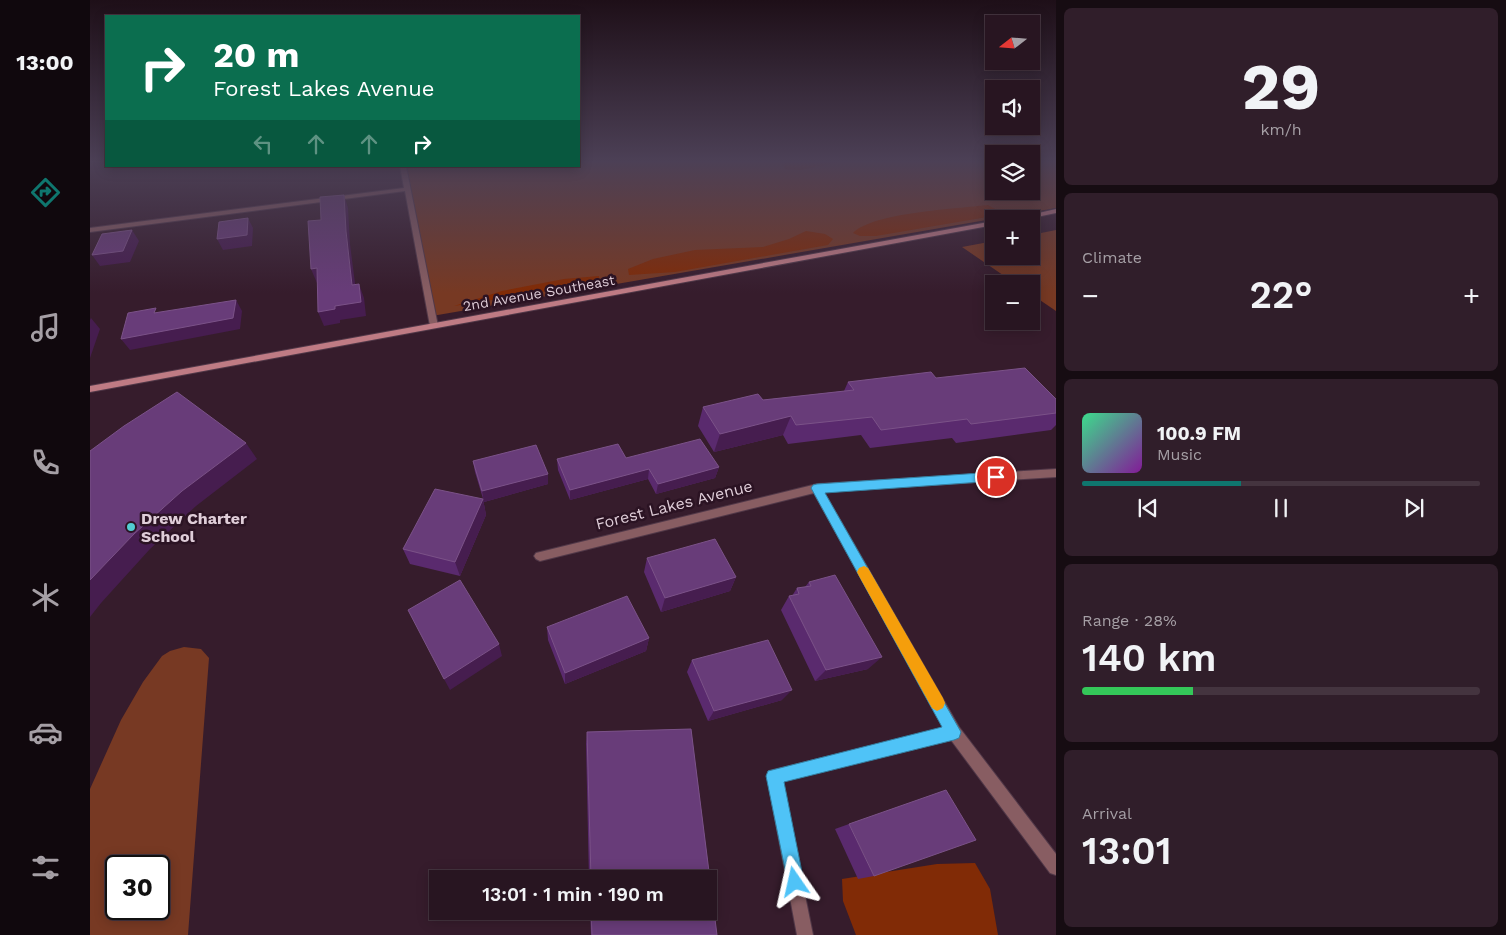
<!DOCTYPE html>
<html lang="en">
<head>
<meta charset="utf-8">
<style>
  body { margin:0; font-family:"Work Sans",sans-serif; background:#301e2a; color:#f1f3f6; height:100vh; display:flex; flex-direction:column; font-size:19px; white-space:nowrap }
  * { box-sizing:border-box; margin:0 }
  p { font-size:16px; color:#a59fa5 }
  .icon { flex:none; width:28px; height:28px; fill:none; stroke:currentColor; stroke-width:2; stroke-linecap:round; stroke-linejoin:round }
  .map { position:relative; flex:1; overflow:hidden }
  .details { display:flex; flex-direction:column; gap:8px; padding:8px; background:#160c12; width:450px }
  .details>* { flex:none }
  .top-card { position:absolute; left:15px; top:15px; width:475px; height:152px; border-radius:0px; box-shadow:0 2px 12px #0003,0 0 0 1px #44343f; background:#0b6e4f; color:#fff; overflow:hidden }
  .needle { width:32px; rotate:253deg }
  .controls { position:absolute; left:895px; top:15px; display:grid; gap:10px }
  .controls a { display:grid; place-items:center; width:55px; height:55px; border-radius:0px; background:#281521; box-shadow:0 2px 12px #0003,0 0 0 1px #44343f; font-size:25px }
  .speed { position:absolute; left:15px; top:855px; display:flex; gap:10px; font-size:25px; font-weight:700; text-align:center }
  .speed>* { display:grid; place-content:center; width:65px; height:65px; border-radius:50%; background:#281521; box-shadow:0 2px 12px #0003,0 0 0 1px #44343f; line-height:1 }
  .speed .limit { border:2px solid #111; border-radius:8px; background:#fff; color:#111 }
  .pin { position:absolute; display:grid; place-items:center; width:42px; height:42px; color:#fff; margin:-21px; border:2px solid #fff; border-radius:50%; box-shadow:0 1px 5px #0007 }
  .me { position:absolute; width:55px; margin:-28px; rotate:349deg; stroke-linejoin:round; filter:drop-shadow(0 0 4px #0008) }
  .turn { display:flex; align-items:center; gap:18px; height:105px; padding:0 25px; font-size:22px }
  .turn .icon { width:65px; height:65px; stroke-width:2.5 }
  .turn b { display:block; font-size:35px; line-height:42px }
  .lanes { display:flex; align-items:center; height:48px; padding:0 25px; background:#0003; justify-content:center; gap:25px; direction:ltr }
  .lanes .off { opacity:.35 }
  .big { font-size:38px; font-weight:600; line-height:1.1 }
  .details .tile { flex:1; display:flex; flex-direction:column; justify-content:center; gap:8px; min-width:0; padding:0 18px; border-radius:8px; background:#301e2a }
  .details .dial { align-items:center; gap:0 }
  .dial b { font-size:65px; line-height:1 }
  .song { display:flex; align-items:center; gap:15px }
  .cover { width:60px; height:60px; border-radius:8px; background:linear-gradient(135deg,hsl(150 70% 55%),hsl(290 70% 35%)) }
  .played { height:5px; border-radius:2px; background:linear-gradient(90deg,#0f766e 40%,#44343f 40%) }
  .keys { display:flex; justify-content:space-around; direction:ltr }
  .heat { display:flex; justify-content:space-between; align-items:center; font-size:28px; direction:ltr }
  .charge { height:8px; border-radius:4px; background:linear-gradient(90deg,#34c759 28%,#44343f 0) }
  .trip { position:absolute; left:339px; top:870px; width:288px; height:50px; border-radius:0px; background:#281521; box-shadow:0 2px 12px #0003,0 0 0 1px #44343f; font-weight:600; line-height:50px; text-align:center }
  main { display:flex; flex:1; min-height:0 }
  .menu { display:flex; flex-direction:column; width:90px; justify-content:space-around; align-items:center; background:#10080d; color:#a59fa5 }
  .menu .icon { width:35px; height:35px }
  .menu .on { color:#0f766e }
  .menu b { font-size:22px; color:#f1f3f6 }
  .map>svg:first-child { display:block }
</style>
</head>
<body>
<main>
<nav class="menu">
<b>13:00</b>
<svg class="icon on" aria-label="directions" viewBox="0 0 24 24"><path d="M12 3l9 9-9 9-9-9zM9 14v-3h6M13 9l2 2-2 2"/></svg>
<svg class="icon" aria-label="music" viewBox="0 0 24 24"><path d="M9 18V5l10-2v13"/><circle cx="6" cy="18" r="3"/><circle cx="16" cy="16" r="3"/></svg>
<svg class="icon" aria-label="phone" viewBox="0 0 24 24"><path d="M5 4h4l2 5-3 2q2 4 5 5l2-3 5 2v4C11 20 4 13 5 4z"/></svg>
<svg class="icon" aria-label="climate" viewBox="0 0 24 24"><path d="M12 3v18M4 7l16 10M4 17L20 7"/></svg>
<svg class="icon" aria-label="car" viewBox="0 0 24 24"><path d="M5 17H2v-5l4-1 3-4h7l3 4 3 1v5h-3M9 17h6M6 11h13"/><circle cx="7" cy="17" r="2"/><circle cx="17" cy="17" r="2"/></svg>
<svg class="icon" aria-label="filters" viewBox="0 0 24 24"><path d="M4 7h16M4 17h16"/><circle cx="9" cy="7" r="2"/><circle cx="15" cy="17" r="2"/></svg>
</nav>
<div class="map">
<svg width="966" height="935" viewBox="0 0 966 935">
  <rect width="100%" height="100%" fill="#361c2c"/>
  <!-- green -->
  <path fill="#773923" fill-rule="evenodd" d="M489,162H904V191H941V162H966V208L342,316L317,166H489Z
    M966,230V311L941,294V284H926L872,247L904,241V256H941V235Z
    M94,647L111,649L119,658L98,935H0V789L31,720L53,682L72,656L80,651ZM26,866H69V909H26Z"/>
  <!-- forest -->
  <path fill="#812b06" d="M692,162H751L710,170L695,169Z
    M898,205L907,210L903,216L786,236H770L763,233C784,212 867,209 898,205Z
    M716,231L735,234L743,239L738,245L585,272L539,275L538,269L563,259L605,250L673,247L699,239Z
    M509,276V280L488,286L364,306L412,291L474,279Z
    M885,863L900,889L908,935H766L753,901L752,879L847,864Z"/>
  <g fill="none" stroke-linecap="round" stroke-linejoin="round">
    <!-- street casing -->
    <g stroke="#513848" stroke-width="2">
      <path id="street" d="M310,166H316L348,326L344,328L340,326L315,191L0,232V228L314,188Z
        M966,469V477L734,492L869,727L966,854V875L960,873L861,740L692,781L723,935H707L677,776L679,771L854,728L724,493L450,561L446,559L444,556L446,553L727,484Z"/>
    </g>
    <!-- secondary casing -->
    <g stroke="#513848" stroke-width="2">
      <path id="secondary" d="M966,209V213L937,219H923Z
        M904,221V225L0,392V386Z"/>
    </g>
    <!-- street -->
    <use href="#street" fill="#885d62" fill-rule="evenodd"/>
    <!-- secondary -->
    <use href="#secondary" fill="#bf7b84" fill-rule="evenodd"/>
  </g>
  <!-- wall -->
  <path fill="#5a2a6e" d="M846,378L966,399V425L961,430L866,443L862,438L780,448L771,435L698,444L693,435L624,452L608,426L613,407L673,400L754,391L758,382Z
    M536,458L629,467L625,478L566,494L558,479L480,500L468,470L467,459Z
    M383,461L458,484L394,502L385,472Z
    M393,499L396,515L370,576L320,564L313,549Z
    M557,558L646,577L640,591L571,612L554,572Z
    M719,582L778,669L725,681L691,610L699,596H702L707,588L715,587Z
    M457,627L559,638L556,651L475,684L458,640Z
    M602,660L692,700L618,721L597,672Z
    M601,729L627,935H501L500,911H618V879H499L496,744L497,732Z
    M759,824L784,876L768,879L745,829Z"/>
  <!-- shaded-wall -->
  <path fill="#461d4f" d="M254,195L258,208L260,244L267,299L262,285L256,231Z
    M158,218L163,228L162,246L133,250L127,239Z
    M42,230L49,241L40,262L10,266L2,255Z
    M227,268L232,282L227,283L221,269Z
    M269,284L274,298L276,316L250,320V323L234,326L228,312L245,306Z
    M146,300L152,311L150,329L40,350L31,339Z
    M1,318L10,329L0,358V320Z
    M701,416L693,435L624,452L630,434Z
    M156,443L167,459L106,506L60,549L11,603L0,617V580L44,534L92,491Z
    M629,467L625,478L566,494L568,484Z
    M559,469L558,479L480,500V490Z
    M458,474V484L394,502L392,491Z
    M393,499L396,515L370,576L365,562Z
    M646,577L640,591L571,612L575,598Z
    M559,638L556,651L475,684V673Z
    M409,644L412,656L360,690L354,679Z
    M792,657L778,669L725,681L736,670Z
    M702,690L692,700L618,721L624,711Z"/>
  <!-- building -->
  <path fill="#683c79" stroke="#7b5288" d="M254,195L256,231L262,285L269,284L271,302L245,306V309L228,312L227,268L221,269L218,221L231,220L230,197Z
    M158,218L157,235L127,239L129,222Z
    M42,230L33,251L2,255L12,234Z
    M146,300L143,318L31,339L38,313L66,308L64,313Z
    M935,368L966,399V413L881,424L877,419L791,430L782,417L706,425L701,416L630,434L613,407L668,394L673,400L764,390L758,382L841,372L846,378Z
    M87,392L156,443L92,491L44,534L0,580V451L34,426Z
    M610,439L629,467L568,484L559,469L480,490L467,459L528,444L536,458Z
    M446,445L458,474L392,491L383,461Z
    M345,489L393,499L365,562L313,549Z
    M625,539L646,577L575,598L557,558Z
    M745,575L792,657L736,670L699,596L709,594L707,588L721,586L719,582Z
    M370,580L409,644L354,679L318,610Z
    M537,596L559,638L475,673L457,627Z
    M678,640L702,690L624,711L602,660Z
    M601,729L627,935H502L501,911H618V879H501L497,732Z
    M856,790L886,840L784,876L759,824Z"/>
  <!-- sky -->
  <linearGradient id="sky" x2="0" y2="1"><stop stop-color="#1e0f18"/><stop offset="0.55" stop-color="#4c4056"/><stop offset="1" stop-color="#4c4056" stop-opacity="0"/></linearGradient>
  <rect width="966" height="293" fill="url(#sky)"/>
  <!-- route -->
  <path fill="#4fc3f7" stroke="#337fa1" d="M906,472L912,477L906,481L735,493L871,732L869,738L864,740L694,782L714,882L711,889L705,891L699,889L676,776L678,771L852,727L721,488L723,485L727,484Z"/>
  <!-- slow -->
  <path fill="#f59e0b" d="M774,566L778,568L853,698L855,703L853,708L847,711L842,708L769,576L767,572L769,568Z"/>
  <!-- markers -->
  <circle fill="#52ccd1" stroke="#2b1323" stroke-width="2" cx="41" cy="527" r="5"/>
  <g text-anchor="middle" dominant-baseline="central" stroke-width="5" stroke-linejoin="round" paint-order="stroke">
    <!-- far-street labels -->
    <g font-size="14" fill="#dfcdd8" stroke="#2b1323">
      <text transform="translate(449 293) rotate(-10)">2nd Avenue Southeast</text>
    </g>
    <!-- street labels -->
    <g font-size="16" fill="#dfcdd8" stroke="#2b1323">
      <text transform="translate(584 505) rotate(-14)">Forest Lakes Avenue</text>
    </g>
    <!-- poi labels -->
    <g font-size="16" font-weight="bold" fill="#dfcdd8" stroke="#2b1323" text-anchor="start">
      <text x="51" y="518">Drew Charter<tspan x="51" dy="18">School</tspan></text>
    </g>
  </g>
</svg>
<div class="controls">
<a><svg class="needle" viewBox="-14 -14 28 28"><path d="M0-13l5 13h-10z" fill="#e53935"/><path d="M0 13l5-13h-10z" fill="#a59fa5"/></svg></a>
<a><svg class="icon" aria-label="sound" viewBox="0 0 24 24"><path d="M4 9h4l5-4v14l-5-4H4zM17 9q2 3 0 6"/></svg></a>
<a><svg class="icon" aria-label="layers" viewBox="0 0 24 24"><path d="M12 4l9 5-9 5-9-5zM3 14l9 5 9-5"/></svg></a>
<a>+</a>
<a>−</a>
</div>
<div class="speed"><div class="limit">30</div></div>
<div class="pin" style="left:906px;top:477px;background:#d93025"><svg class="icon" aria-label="arrive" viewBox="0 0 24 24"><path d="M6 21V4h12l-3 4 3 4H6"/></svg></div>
<svg class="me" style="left:705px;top:882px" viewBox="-20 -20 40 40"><path d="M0-17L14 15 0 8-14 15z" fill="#4fc3f7" stroke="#fff" stroke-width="4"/></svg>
<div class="trip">13:01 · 1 min · 190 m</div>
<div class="top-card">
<div class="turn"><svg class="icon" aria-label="right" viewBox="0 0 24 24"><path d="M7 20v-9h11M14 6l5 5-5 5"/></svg><div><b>20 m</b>Forest Lakes Avenue</div></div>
<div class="lanes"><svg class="icon off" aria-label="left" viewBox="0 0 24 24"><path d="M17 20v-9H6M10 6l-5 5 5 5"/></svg><svg class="icon off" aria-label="ahead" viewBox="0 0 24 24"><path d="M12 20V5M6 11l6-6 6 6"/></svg><svg class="icon off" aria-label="ahead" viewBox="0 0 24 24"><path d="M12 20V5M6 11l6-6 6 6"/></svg><svg class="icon" aria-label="right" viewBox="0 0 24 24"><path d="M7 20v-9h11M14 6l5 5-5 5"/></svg></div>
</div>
</div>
<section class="details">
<div class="tile dial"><b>29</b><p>km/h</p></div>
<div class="tile"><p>Climate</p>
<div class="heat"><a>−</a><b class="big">22°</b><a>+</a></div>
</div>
<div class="tile">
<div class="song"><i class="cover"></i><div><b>100.9 FM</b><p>Music</p></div></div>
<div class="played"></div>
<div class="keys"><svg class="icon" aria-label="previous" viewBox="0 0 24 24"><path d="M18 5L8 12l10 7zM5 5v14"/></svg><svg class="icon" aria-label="pause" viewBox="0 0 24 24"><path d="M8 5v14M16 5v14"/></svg><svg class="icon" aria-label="next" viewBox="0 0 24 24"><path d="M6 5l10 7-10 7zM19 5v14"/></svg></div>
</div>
<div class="tile"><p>Range · 28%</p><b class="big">140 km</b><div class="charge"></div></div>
<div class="tile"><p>Arrival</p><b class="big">13:01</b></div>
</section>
</main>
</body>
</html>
